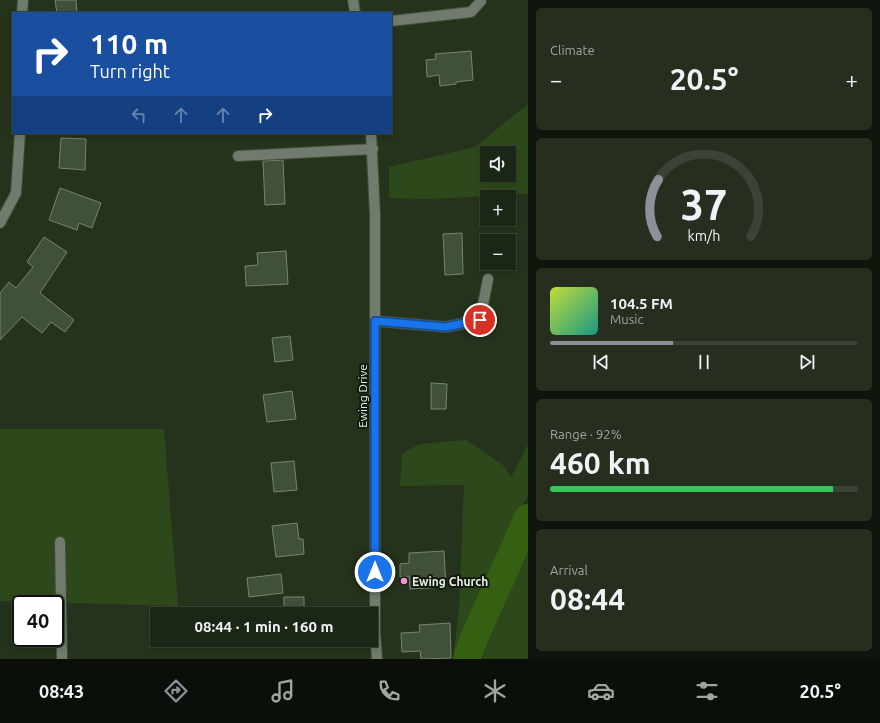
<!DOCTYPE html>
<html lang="en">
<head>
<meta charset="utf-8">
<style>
  body { margin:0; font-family:Ubuntu,sans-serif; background:#252e1f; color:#f1f3f6; height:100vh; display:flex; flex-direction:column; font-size:15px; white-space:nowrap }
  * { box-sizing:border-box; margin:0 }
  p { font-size:13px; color:#a0a5a1 }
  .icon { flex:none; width:22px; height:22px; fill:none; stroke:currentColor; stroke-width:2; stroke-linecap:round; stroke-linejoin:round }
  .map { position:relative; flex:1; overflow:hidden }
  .drawer { display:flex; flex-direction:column; gap:8px; padding:8px; background:#0f150c; width:352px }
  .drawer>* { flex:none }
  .top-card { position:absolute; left:12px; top:12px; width:380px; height:122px; border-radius:0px; box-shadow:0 2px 6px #0003,0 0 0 1px #3a4335; background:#1a4fa0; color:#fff; overflow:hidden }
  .fabs { position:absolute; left:480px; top:146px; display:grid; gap:8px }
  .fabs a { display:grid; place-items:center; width:36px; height:36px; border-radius:0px; background:#1c2616; box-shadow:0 2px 6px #0003,0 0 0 1px #3a4335; font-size:20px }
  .speed { position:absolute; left:12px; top:595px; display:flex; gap:8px; font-size:20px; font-weight:700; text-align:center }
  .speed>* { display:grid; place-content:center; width:52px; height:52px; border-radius:50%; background:#1c2616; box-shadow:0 2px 6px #0003,0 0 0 1px #3a4335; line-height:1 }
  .speed .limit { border:2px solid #111; border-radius:6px; background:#fff; color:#111 }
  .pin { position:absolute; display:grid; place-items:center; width:34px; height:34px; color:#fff; margin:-17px; border:2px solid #fff; border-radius:50%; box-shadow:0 1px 4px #0007 }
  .me { position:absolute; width:44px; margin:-22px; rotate:0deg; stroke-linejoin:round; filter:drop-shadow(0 0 3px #0008) }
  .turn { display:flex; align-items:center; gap:14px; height:84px; padding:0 12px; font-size:18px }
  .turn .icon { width:52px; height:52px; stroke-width:2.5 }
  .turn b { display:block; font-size:28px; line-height:34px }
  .lanes { display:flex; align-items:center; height:38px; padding:0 12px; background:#0003; justify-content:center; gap:20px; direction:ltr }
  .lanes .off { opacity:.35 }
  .big { font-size:30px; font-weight:700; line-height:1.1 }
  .drawer .card { flex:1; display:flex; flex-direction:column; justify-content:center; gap:6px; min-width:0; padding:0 14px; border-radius:6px; background:#252e1f }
  .drawer .dial { align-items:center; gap:0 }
  .dial svg { height:104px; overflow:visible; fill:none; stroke:#3a4335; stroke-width:7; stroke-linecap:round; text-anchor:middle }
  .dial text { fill:#f1f3f6; stroke:none }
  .song { display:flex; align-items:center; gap:12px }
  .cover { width:48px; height:48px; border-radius:6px; background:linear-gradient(135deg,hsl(70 70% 55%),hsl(170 70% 35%)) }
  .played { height:4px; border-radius:2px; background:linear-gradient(90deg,#8c9099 40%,#3a4335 40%) }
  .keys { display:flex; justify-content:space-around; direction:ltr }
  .heat { display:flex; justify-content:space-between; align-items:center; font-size:22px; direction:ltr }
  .charge { height:6px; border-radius:3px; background:linear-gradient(90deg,#34c759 92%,#3a4335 0) }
  .trip { position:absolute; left:150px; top:607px; width:228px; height:40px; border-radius:0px; background:#1c2616; box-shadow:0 2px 6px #0003,0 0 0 1px #3a4335; font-weight:700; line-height:40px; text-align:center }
  .menu { display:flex; height:64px; justify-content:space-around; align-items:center; background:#0b0f09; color:#a0a5a1 }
  .menu .icon { width:28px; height:28px }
  .menu .selected { color:#8c9099 }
  .menu b { font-size:18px; color:#f1f3f6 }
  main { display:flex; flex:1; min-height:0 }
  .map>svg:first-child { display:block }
</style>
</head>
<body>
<main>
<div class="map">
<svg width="528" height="659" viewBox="0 0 528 659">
  <rect width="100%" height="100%" fill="#25331d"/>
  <!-- green -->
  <path fill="#2d491b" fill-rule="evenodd" d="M528,104V194L429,199L389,198V167L475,147ZM487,153H509V175H487Z
    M0,429H164L178,606L0,601Z
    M466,440L503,465L511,477L528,445V496L524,502L464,643L459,659H453L459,609L464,485L400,486L402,454L420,444Z
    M528,553V659H483L488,635Z"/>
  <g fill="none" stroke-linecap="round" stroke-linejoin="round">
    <!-- river -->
    <path stroke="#356011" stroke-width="28" d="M467,659L474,638L528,518"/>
  </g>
  <!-- building -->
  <path fill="#415039" stroke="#76866d" d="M55,0H76L77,13H57Z
    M471,51L473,80L456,82V84L440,86L439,75L427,77L426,60L436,59L435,54Z
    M61,138L86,139L85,170L59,168Z
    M283,160L285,204L265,205L263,161Z
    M60,188L101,203L92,228L79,223L77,230L49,220Z
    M462,233L463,274L445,275L443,234Z
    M44,237L67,252L40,293L74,320L65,332L51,322L42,333L22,317L0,340V293L9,282L16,288L33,267L27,262Z
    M286,251L288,284L246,286L245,266L258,265L257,253Z
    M290,336L293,360L275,362L272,338Z
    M431,383L447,384L446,409H431Z
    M292,391L296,419L267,422L263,395Z
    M294,461L297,490L274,492L271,463Z
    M297,523L299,539H303L304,554L276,557L272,526Z
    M444,551L446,587L410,589L409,576L400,577V564L409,563V553Z
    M281,574L283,593L249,597L247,578Z
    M284,597H304V614H284Z
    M450,623L451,658L421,659L420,651L402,652L401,633L420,632L419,625Z"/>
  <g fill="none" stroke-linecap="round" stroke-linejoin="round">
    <!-- minor casing -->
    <g stroke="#404e39" stroke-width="12">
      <path id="minor" d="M353,0L355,13
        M22,13L23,0
        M391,21L471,12L481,1
        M371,133L375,215V633L377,659
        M238,156L373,149
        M0,223L16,193L20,133
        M375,321L446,327L480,320L488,279
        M60,542L62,659"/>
    </g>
    <!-- minor -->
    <use href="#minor" stroke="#727a6e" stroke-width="10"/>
  </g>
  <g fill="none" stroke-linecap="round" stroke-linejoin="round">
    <!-- route casing -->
    <g stroke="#114b97" stroke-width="10">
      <path id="route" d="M375,572V321L446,327L480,320"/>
    </g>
    <!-- route -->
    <use href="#route" stroke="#1a73e8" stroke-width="7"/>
  </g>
  <!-- markers -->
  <circle fill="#f790cd" stroke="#12190f" stroke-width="1.5" cx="404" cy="581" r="4"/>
  <g text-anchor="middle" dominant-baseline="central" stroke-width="4" stroke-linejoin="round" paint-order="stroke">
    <!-- street labels -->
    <g font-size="12" fill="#e8f1e3" stroke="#12190f">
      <text transform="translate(362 396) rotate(-90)">Ewing Drive</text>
    </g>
    <!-- poi labels -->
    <g font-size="12" font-weight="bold" fill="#e8f1e3" stroke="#12190f" text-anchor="start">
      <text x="412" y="581">Ewing Church</text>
    </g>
  </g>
</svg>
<div class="fabs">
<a><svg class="icon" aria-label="sound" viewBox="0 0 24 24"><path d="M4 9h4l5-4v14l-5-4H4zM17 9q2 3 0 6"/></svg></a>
<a>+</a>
<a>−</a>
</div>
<div class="speed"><div class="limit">40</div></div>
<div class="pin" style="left:480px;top:320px;background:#d93025"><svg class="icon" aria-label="arrive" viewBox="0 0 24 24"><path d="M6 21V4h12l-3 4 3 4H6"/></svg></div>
<svg class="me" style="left:375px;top:572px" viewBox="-20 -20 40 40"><circle r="17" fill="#1a73e8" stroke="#fff" stroke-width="3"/><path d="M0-11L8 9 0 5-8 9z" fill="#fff"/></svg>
<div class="trip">08:44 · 1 min · 160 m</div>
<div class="top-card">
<div class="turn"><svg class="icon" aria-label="right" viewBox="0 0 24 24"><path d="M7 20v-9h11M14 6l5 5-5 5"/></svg><div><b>110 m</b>Turn right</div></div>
<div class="lanes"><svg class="icon off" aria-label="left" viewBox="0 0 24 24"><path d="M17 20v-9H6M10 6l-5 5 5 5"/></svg><svg class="icon off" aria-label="ahead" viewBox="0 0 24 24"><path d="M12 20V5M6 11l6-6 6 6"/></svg><svg class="icon off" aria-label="ahead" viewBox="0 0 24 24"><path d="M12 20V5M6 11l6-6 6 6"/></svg><svg class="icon" aria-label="right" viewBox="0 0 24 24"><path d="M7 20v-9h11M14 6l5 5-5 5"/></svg></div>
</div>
</div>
<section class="drawer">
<div class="card"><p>Climate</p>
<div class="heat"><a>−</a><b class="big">20.5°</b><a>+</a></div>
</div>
<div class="card dial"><svg viewBox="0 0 100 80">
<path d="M14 69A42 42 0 1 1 86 69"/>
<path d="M14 69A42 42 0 0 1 15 25" stroke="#8c9099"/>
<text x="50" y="56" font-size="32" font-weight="700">37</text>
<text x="50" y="72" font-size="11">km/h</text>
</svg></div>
<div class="card">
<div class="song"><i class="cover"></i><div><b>104.5 FM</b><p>Music</p></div></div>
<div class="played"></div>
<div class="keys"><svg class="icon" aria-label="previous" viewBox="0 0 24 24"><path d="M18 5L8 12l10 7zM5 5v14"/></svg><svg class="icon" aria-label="pause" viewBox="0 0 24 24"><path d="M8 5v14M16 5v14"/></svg><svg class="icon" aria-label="next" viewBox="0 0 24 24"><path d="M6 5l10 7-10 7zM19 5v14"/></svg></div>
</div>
<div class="card"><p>Range · 92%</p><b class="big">460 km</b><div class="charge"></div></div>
<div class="card"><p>Arrival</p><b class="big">08:44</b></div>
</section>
</main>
<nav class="menu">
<b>08:43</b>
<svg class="icon selected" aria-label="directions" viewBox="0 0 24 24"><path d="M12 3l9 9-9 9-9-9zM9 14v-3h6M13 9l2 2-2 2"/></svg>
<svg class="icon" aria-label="music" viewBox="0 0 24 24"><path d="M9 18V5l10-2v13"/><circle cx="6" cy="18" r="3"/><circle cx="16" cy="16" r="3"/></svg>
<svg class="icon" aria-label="phone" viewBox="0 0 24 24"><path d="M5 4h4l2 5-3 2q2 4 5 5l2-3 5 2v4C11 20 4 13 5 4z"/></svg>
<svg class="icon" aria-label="climate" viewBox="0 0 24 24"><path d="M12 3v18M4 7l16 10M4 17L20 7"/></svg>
<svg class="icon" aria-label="car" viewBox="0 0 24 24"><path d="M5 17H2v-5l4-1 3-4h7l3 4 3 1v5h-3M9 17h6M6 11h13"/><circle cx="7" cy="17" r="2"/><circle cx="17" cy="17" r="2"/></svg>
<svg class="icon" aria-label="filters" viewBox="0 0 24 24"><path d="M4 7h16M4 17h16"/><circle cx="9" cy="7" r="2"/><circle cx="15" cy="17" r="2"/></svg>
<b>20.5°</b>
</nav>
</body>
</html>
